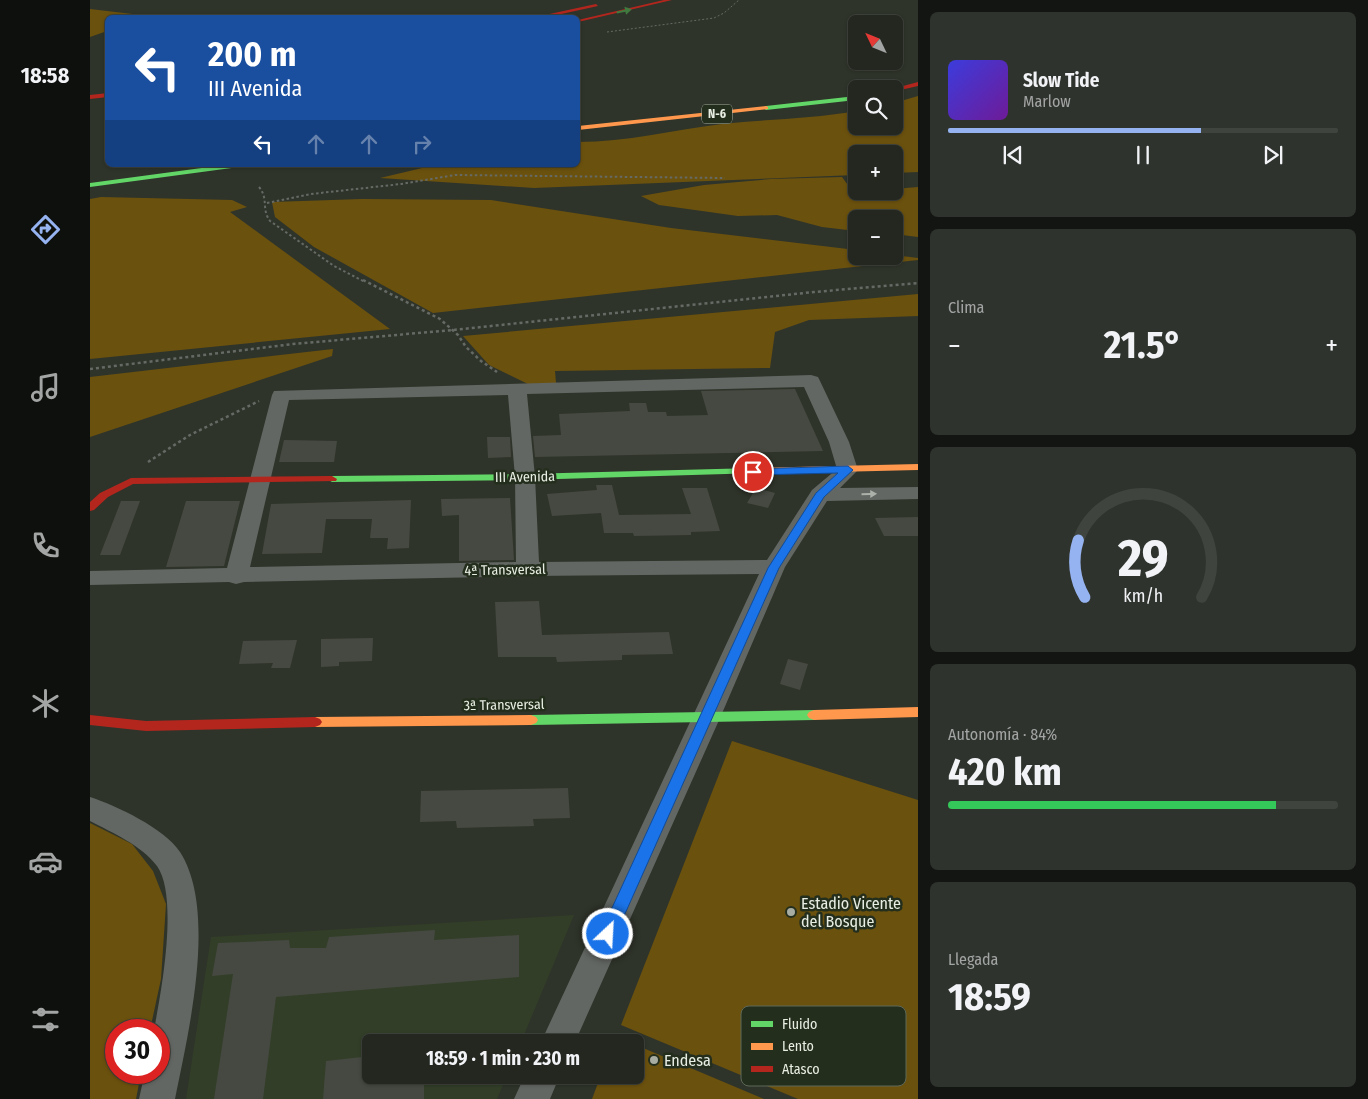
<!DOCTYPE html>
<html lang="es">
<head>
<meta charset="utf-8">
<style>
  body { margin:0; font-family:"Fira Sans Condensed",sans-serif; background:#2f332d; color:#f1f3f6; height:100vh; display:flex; flex-direction:column; font-size:19px; white-space:nowrap }
  * { box-sizing:border-box; margin:0 }
  p { font-size:16px; color:#a3a5a5 }
  .icon { flex:none; width:28px; height:28px; fill:none; stroke:currentColor; stroke-width:2; stroke-linecap:round; stroke-linejoin:round }
  .map { position:relative; flex:1; overflow:hidden }
  .drawer { display:flex; flex-direction:column; gap:12px; padding:12px; background:#131512; width:450px }
  .drawer>* { flex:none }
  .guide { position:absolute; left:15px; top:15px; width:475px; height:152px; border-radius:8px; box-shadow:0 1px 4px #0004,0 0 0 1px #40443e; background:#1a4fa0; color:#fff; overflow:hidden }
  .needle { width:32px; rotate:313deg }
  .tools { position:absolute; left:758px; top:15px; display:grid; gap:10px }
  .tools a { display:grid; place-items:center; width:55px; height:55px; border-radius:8px; background:#232720; box-shadow:0 1px 4px #0004,0 0 0 1px #40443e; font-size:25px }
  .speed { position:absolute; left:15px; top:1019px; display:flex; gap:10px; font-size:25px; font-weight:700; text-align:center }
  .speed>* { display:grid; place-content:center; width:65px; height:65px; border-radius:50%; background:#232720; box-shadow:0 1px 4px #0004,0 0 0 1px #40443e; line-height:1 }
  .speed .limit { border:8px solid #d22; background:#fff; color:#111 }
  .pin { position:absolute; display:grid; place-items:center; width:42px; height:42px; color:#fff; margin:-21px; border:2px solid #fff; border-radius:50%; box-shadow:0 1px 5px #0007 }
  .me { position:absolute; width:55px; margin:-28px; rotate:25deg; stroke-linejoin:round; filter:drop-shadow(0 0 4px #0008) }
  .turn { display:flex; align-items:center; gap:18px; height:105px; padding:0 20px; font-size:22px }
  .turn .icon { width:65px; height:65px; stroke-width:2.5 }
  .turn b { display:block; font-size:35px; line-height:42px }
  .lanes { display:flex; align-items:center; height:48px; padding:0 20px; background:#0003; justify-content:center; gap:25px; direction:ltr }
  .lanes .off { opacity:.35 }
  .big { font-size:38px; font-weight:700; line-height:1.1 }
  .drawer .tile { flex:1; display:flex; flex-direction:column; justify-content:center; gap:8px; min-width:0; padding:0 18px; border-radius:8px; background:#2f332d }
  .drawer .dial { align-items:center; gap:0 }
  .dial svg { height:130px; overflow:visible; fill:none; stroke:#40443e; stroke-width:7; stroke-linecap:round; text-anchor:middle }
  .dial text { fill:#f1f3f6; stroke:none }
  .song { display:flex; align-items:center; gap:15px }
  .cover { width:60px; height:60px; border-radius:8px; background:linear-gradient(135deg,hsl(240 70% 55%),hsl(280 70% 35%)) }
  .played { height:5px; border-radius:2px; background:linear-gradient(90deg,#95b2f1 65%,#40443e 65%) }
  .keys { display:flex; justify-content:space-around; direction:ltr }
  .heat { display:flex; justify-content:space-between; align-items:center; font-size:28px; direction:ltr }
  .charge { height:8px; border-radius:4px; background:linear-gradient(90deg,#34c759 84%,#40443e 0) }
  .trip { position:absolute; left:272px; top:1034px; width:282px; height:50px; border-radius:8px; background:#232720; box-shadow:0 1px 4px #0004,0 0 0 1px #40443e; font-weight:700; line-height:50px; text-align:center }
  main { display:flex; flex:1; min-height:0 }
  .menu { display:flex; flex-direction:column; width:90px; justify-content:space-around; align-items:center; background:#0e100d; color:#a3a5a5 }
  .menu .icon { width:35px; height:35px }
  .menu .current { color:#95b2f1 }
  .menu b { font-size:22px; color:#f1f3f6 }
  .map>svg:first-child { display:block }
</style>
</head>
<body>
<main>
<nav class="menu">
<b>18:58</b>
<svg class="icon current" aria-label="directions" viewBox="0 0 24 24"><path d="M12 3l9 9-9 9-9-9zM9 14v-3h6M13 9l2 2-2 2"/></svg>
<svg class="icon" aria-label="music" viewBox="0 0 24 24"><path d="M9 18V5l10-2v13"/><circle cx="6" cy="18" r="3"/><circle cx="16" cy="16" r="3"/></svg>
<svg class="icon" aria-label="phone" viewBox="0 0 24 24"><path d="M5 4h4l2 5-3 2q2 4 5 5l2-3 5 2v4C11 20 4 13 5 4z"/></svg>
<svg class="icon" aria-label="climate" viewBox="0 0 24 24"><path d="M12 3v18M4 7l16 10M4 17L20 7"/></svg>
<svg class="icon" aria-label="car" viewBox="0 0 24 24"><path d="M5 17H2v-5l4-1 3-4h7l3 4 3 1v5h-3M9 17h6M6 11h13"/><circle cx="7" cy="17" r="2"/><circle cx="17" cy="17" r="2"/></svg>
<svg class="icon" aria-label="filters" viewBox="0 0 24 24"><path d="M4 7h16M4 17h16"/><circle cx="9" cy="7" r="2"/><circle cx="15" cy="17" r="2"/></svg>
</nav>
<div class="map">
<svg width="828" height="1099" viewBox="0 0 828 1099">
  <rect width="100%" height="100%" fill="#2f342a"/>
  <!-- built -->
  <path fill="#323e28" d="M484,915L431,1042H281V1075H417L407,1099H96L121,937Z"/>
  <!-- green -->
  <path fill="#6b510e" d="M0,9L51,15L46,17L18,18L17,31L0,37Z
    M828,96V172L804,173V154H766V175L444,188L290,178L345,165H488V142C536,142 584,130 632,124C677,119 722,119 766,111V126H804V103Z
    M752,177L763,192L804,191V189L828,187V237L804,234V219H766V231L732,227L687,215L648,216L569,205L551,196L614,185L681,179Z
    M11,197L142,200L157,207L140,212L300,329L0,359V199Z
    M272,199L401,200L581,228L766,250V256L804,255L828,258V260L343,313L224,247L185,217L182,202Z
    M828,294V316L719,320L685,332L680,368L465,371L466,383L438,384L399,365L373,336Z
    M243,349L242,356L0,437V377Z
    M642,741L828,800V1099H708L531,1025Z
    M0,823L42,844L63,871L76,904L71,979L60,1030H26V1072L51,1073L46,1099H0Z
    M546,1045L674,1099H502L511,1075H546Z"/>
  <!-- building -->
  <path fill="#464941" d="M705,389L733,451L445,457L443,436L471,435L469,414L540,411L539,403H556L558,412H576L577,416L618,415L611,391Z
    M397,437H420L421,457L398,458Z
    M194,440L247,441L244,462H189Z
    M506,485H522L529,515L601,514L592,488H617L630,531L601,532V535L544,536L543,533H514L511,513L462,516L457,494L507,490Z
    M666,488L685,493L678,508L657,503Z
    M420,498L424,560L369,561V515L352,516L351,499Z
    M321,500L319,548L297,549L298,538H280L282,519H236L232,553L172,554L181,504Z
    M31,501H50L30,555H10Z
    M96,501H150L134,566L76,567Z
    M828,517V536H794L785,518Z
    M449,601L452,635L579,632L583,654L532,655V660L467,662L466,657H408L405,602Z
    M283,638L282,661L249,662V666L231,667V639Z
    M207,640L200,668H181L183,663L149,664L153,641Z
    M698,659L718,664L710,690L690,684Z
    M478,788L480,818L443,819L444,826L367,828L366,821L330,822L331,791Z
    M345,930L344,940L429,935V977L186,997L173,1099H124L143,974L122,976L128,943L199,940L200,948H236L239,937Z
    M281,1056V1075H334V1099H233L236,1061Z"/>
  <g fill="none" stroke-linecap="round" stroke-linejoin="round">
    <!-- path-far2 -->
    <path stroke="#666a65" stroke-width="1" stroke-dasharray="2 2" stroke-linecap="butt" d="M517,32L624,18L634,13L649,0"/>
    <!-- path-far1 -->
    <path stroke="#666a65" stroke-width="2" stroke-dasharray="2.5 2.5" stroke-linecap="butt" d="M169,187C179,199 171,209 180,221L244,266L275,282
      M177,203L221,194L311,184L365,175L635,178"/>
    <!-- path -->
    <path stroke="#666a65" stroke-width="2.5" stroke-dasharray="3 3" stroke-linecap="butt" d="M273,280L350,319L368,335L376,347L391,361L407,372
      M0,369L203,344L363,330L724,292L828,283
      M58,462L100,435L169,401"/>
    <!-- street -->
    <path fill="#636763" fill-rule="evenodd" d="M721,375L728,377L730,381L759,442L768,470L750,488L828,487V499L737,501L695,567L630,718L485,1042H451L669,574L438,576L154,582L146,584L139,582L0,585V571L137,568L182,395L184,391ZM714,387L739,442L747,469L722,490L677,560L449,562L445,477L437,394ZM418,395L425,477L426,562L160,567L199,400Z
      M0,797C27,806 74,828 90,852C128,911 98,1034 85,1099H49L55,1072H69V1030H64C71,993 89,897 67,866C51,845 23,833 0,821Z
      M435,1075H470L460,1099H424Z"/>
    <!-- fast -->
    <path fill="#63d668" fill-rule="evenodd" d="M766,96V100L676,110L673,108L676,106Z
      M134,165H152L149,167L0,187V183Z
      M665,468L669,469L670,471L669,473L435,480L242,482L237,479L242,476L435,474Z
      M724,710L729,712L731,715L729,718L724,720L441,725L436,723L434,720L436,717L441,715Z"/>
    <!-- slow -->
    <path fill="#ff974d" fill-rule="evenodd" d="M676,106L678,107V109L488,130V126Z
      M828,464V470L665,474L660,471L665,468Z
      M828,707V717L724,720L719,718L717,715L719,712L724,710Z
      M441,715L446,717L448,720L446,723L441,725L225,727L220,725L218,722L220,719L225,717Z"/>
    <!-- jam -->
    <path fill="#b3261e" fill-rule="evenodd" d="M574,0H582L488,22V20Z
      M506,4L508,6L453,18H441Z
      M828,82V86L806,91L804,92V89H802Z
      M18,93V97L0,99V95Z
      M242,476L247,479L246,481L43,484L18,497L4,510L0,511V502L10,493L41,478Z
      M0,715L56,721L225,717L230,719L232,722L230,725L225,727L56,731L0,725Z"/>
  </g>
  <!-- one-way arrows -->
  <defs><path id="oneway-solid" d="M-6-.8H1V-3.2L6.5 0L1 3.2V.8H-6Z" transform="scale(1.25)"/></defs>
  <use fill="#407a3f" href="#oneway-solid" transform="translate(534 11) rotate(-12)"/>
  <use fill="#acb1a9" href="#oneway-solid" transform="translate(779 494) rotate(-1)"/>
  <!-- route -->
  <path fill="#1a73e8" stroke="#114b97" d="M758,466L763,470L734,497L689,568L526,934L523,939L518,941L512,939L510,934L678,568L726,493L748,473L663,475L658,472L663,469Z"/>
  <!-- markers -->
  <g fill="#a7ada2" stroke="#242e1d" stroke-width="2">
    <circle cx="701" cy="912" r="5"/>
    <circle cx="564" cy="1060" r="5"/>
  </g>
  <g text-anchor="middle" dominant-baseline="central" stroke-width="5" stroke-linejoin="round" paint-order="stroke">
    <!-- shield labels -->
    <rect fill="#242e1d" stroke="#adb4a8" stroke-width="1" x="612" y="104.5" width="30" height="19" rx="4"/>
    <g font-size="12" font-weight="bold" fill="#e8eee3">
      <text x="627" y="114">N-6</text>
    </g>
    <!-- street labels -->
    <g font-size="14" fill="#e8eee3" stroke="#242e1d">
      <text transform="translate(435 477) rotate(-1)">III Avenida</text>
      <text transform="translate(415 570) rotate(-1)">4ª Transversal</text>
      <text transform="translate(414 705) rotate(-1)">3ª Transversal</text>
    </g>
    <!-- near-poi labels -->
    <g font-size="16" fill="#e8eee3" stroke="#242e1d" text-anchor="start">
      <text x="711" y="903">Estadio Vicente<tspan x="711" dy="18">del Bosque</tspan></text>
      <text x="574" y="1060">Endesa</text>
    </g>
  </g>
  <!-- legend -->
  <rect x="651" y="1006" width="165" height="80" rx="8" fill="#242e1d" stroke="#5f6858" stroke-width="1"/>
  <rect x="661" y="1021" width="22" height="6" fill="#63d668"/>
  <rect x="661" y="1043" width="22" height="7" fill="#ff974d"/>
  <rect x="661" y="1066" width="22" height="6" fill="#b3261e"/>
  <g font-size="14" fill="#e8eee3">
    <text x="692" y="1029">Fluido</text>
    <text x="692" y="1051">Lento</text>
    <text x="692" y="1074">Atasco</text>
  </g>
</svg>
<div class="tools">
<a><svg class="needle" viewBox="-14 -14 28 28"><path d="M0-13l5 13h-10z" fill="#e53935"/><path d="M0 13l5-13h-10z" fill="#a3a5a5"/></svg></a>
<a><svg class="icon" aria-label="search" viewBox="0 0 24 24"><circle cx="10" cy="10" r="6"/><path d="M15 15l6 6"/></svg></a>
<a>+</a>
<a>−</a>
</div>
<div class="speed"><div class="limit">30</div></div>
<div class="pin" style="left:663px;top:472px;background:#d93025"><svg class="icon" aria-label="arrive" viewBox="0 0 24 24"><path d="M6 21V4h12l-3 4 3 4H6"/></svg></div>
<svg class="me" style="left:518px;top:934px" viewBox="-20 -20 40 40"><circle r="17" fill="#1a73e8" stroke="#fff" stroke-width="3"/><path d="M0-11L8 9 0 5-8 9z" fill="#fff"/></svg>
<div class="trip">18:59 · 1 min · 230 m</div>
<div class="guide">
<div class="turn"><svg class="icon" aria-label="left" viewBox="0 0 24 24"><path d="M17 20v-9H6M10 6l-5 5 5 5"/></svg><div><b>200 m</b>III Avenida</div></div>
<div class="lanes"><svg class="icon" aria-label="left" viewBox="0 0 24 24"><path d="M17 20v-9H6M10 6l-5 5 5 5"/></svg><svg class="icon off" aria-label="ahead" viewBox="0 0 24 24"><path d="M12 20V5M6 11l6-6 6 6"/></svg><svg class="icon off" aria-label="ahead" viewBox="0 0 24 24"><path d="M12 20V5M6 11l6-6 6 6"/></svg><svg class="icon off" aria-label="right" viewBox="0 0 24 24"><path d="M7 20v-9h11M14 6l5 5-5 5"/></svg></div>
</div>
</div>
<section class="drawer">
<div class="tile">
<div class="song"><i class="cover"></i><div><b>Slow Tide</b><p>Marlow</p></div></div>
<div class="played"></div>
<div class="keys"><svg class="icon" aria-label="previous" viewBox="0 0 24 24"><path d="M18 5L8 12l10 7zM5 5v14"/></svg><svg class="icon" aria-label="pause" viewBox="0 0 24 24"><path d="M8 5v14M16 5v14"/></svg><svg class="icon" aria-label="next" viewBox="0 0 24 24"><path d="M6 5l10 7-10 7zM19 5v14"/></svg></div>
</div>
<div class="tile"><p>Clima</p>
<div class="heat"><a>−</a><b class="big">21.5°</b><a>+</a></div>
</div>
<div class="tile dial"><svg viewBox="0 0 100 80">
<path d="M14 69A42 42 0 1 1 86 69"/>
<path d="M14 69A42 42 0 0 1 10 34" stroke="#95b2f1"/>
<text x="50" y="56" font-size="32" font-weight="700">29</text>
<text x="50" y="72" font-size="11">km/h</text>
</svg></div>
<div class="tile"><p>Autonomía · 84%</p><b class="big">420 km</b><div class="charge"></div></div>
<div class="tile"><p>Llegada</p><b class="big">18:59</b></div>
</section>
</main>
</body>
</html>
